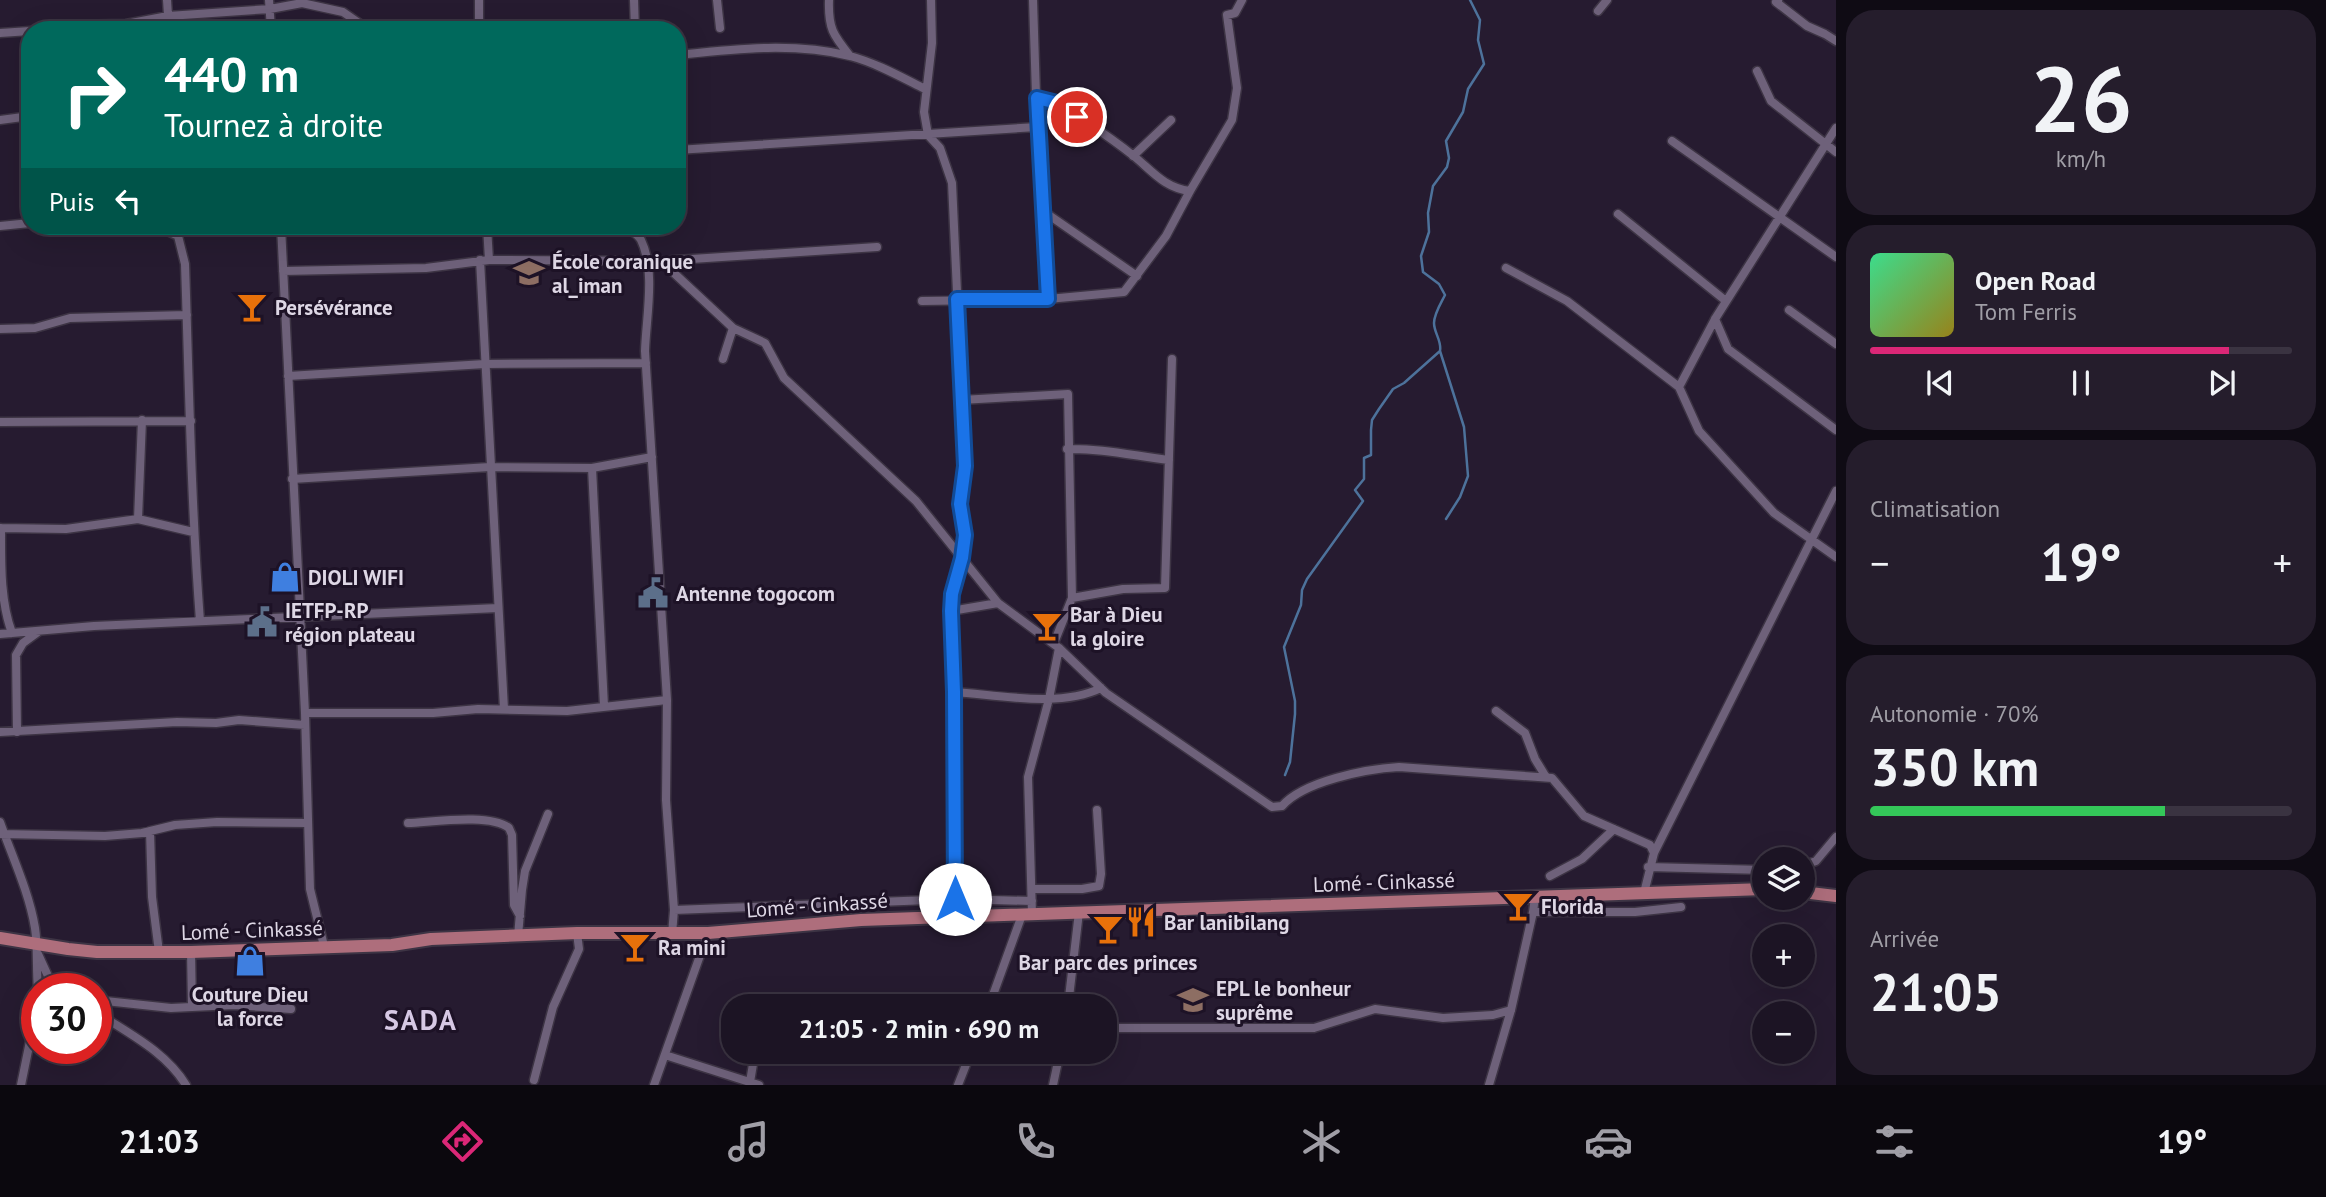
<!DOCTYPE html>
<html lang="fr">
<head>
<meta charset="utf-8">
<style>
  body { margin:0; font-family:"PT Sans",sans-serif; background:#251d2c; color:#f1f3f6; height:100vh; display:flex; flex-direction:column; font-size:26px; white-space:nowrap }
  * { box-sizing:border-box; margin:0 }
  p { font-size:23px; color:#a09ea6 }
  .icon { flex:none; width:38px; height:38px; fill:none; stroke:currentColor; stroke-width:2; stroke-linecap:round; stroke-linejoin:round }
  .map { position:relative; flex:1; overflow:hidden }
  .sheet { display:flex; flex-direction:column; gap:10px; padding:10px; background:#0f0b14; width:490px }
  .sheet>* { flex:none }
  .guide { position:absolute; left:21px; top:21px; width:665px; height:214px; border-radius:28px; box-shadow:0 7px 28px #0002,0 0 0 2px #3a3341; background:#00695c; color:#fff; overflow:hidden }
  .tools { position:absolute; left:1752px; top:847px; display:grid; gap:14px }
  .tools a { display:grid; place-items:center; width:63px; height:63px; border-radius:50%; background:#1c1424; box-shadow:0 7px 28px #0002,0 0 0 2px #3a3341; font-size:35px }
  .speed { position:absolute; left:21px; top:973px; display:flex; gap:14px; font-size:35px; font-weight:700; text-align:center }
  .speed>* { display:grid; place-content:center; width:91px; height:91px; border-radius:50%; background:#1c1424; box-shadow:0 7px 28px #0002,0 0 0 2px #3a3341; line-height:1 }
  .speed .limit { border:10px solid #d22; background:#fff; color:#111 }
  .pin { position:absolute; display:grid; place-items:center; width:60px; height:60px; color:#fff; margin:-30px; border:4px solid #fff; border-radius:50%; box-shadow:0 2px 7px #0007 }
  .me { position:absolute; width:77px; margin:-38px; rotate:0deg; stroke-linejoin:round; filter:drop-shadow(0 0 5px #0008) }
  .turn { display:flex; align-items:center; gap:24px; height:147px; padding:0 28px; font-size:32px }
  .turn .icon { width:91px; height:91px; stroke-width:2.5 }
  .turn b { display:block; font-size:49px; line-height:60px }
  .then { display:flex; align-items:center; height:66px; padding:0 28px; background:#0003; gap:14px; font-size:26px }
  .big { font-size:52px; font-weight:700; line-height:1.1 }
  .sheet .tile { flex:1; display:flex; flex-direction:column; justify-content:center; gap:10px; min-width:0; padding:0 24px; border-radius:28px; background:#251d2c }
  .sheet .dial { align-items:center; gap:0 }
  .dial b { font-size:91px; line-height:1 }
  .song { display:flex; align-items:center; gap:21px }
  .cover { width:84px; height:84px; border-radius:10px; background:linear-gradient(135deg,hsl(150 70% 55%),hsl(50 70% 35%)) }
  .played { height:7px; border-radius:4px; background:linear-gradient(90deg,#db2777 85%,#3a3341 85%) }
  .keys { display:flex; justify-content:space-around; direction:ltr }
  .heat { display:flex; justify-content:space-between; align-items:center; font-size:38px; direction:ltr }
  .charge { height:10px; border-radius:5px; background:linear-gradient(90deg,#34c759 70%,#3a3341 0) }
  .trip { position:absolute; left:721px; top:994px; width:396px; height:70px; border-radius:28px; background:#1c1424; box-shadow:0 7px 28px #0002,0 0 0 2px #3a3341; font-weight:700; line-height:70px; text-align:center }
  .tab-bar { display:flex; height:112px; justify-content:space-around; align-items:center; background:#0b080e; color:#a09ea6 }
  .tab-bar .icon { width:49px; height:49px }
  .tab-bar .on { color:#db2777 }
  .tab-bar b { font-size:32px; color:#f1f3f6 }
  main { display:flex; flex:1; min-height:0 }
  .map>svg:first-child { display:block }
</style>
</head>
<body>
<main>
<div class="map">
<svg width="1836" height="1085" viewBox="0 0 1836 1085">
  <rect width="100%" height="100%" fill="#261b30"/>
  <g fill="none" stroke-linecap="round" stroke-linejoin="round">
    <!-- stream -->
    <path stroke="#4d729b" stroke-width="2.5" d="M1440,351L1464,427L1468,476L1460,497L1446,519
      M1285,775L1290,762L1295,714V701L1284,647L1301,605L1302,590L1307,579L1363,501L1355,490L1364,479V458L1371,455V430L1372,420L1379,409L1393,389L1404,383L1440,351C1442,341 1434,333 1434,323C1434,314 1441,303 1445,295L1439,284L1423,272L1421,256L1429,232L1428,213L1433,186L1447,167L1449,158L1446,141L1463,112L1468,89L1484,64L1478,40L1480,20L1470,0"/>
    <!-- minor casing -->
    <g stroke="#3d3444" stroke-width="11">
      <path id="minor" d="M167,0L169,30
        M269,0L271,30
        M634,0L635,30
        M717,0L720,28
        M829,0C828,28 833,35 850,56
        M931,0L932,43L924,112L928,135L940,148L952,183L965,466L960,504L965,535L962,558L952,594L951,611L954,692L955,899
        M1033,0L1037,127L1048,299
        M1778,0L1776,2L1807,26L1825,34L1836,41
        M1598,11L1607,0
        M38,30L68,25L126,24L168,16L270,9L302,3L343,12L369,30
        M479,30V0
        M0,33L30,31
        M677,55C735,49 793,42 850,56C876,63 901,77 925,89
        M1757,71L1771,101L1836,152
        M1037,98C1060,101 1115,141 1135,157C1153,172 1165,188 1190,191
        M0,120L30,116
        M1672,141L1836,257
        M677,150L1037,127
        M1133,156L1171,120
        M1043,211L1137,276
        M1618,214L1726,301
        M0,226L30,223
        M157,226L178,236L185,264C189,383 191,502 200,621
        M281,226L305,713L310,889L324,946
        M487,226L489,260
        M625,226C630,230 638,234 641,240C656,271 646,318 645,351L667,700L666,800L674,910L672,934
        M480,260L504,709
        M661,261L733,328L765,343L784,378L916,501L998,603L1059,648L1106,693L1272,807L1282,806C1304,781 1366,769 1399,767L1552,778L1584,816L1650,845L1654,853
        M1506,268L1567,301L1679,387L1699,431L1774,513L1836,557
        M283,271L426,268L489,260L661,261L877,247
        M922,301L1048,299L1124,292L1166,236L1190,191L1232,120L1237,88L1227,15L1235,13L1242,0
        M1789,310L1836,344
        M1715,319L1728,349L1836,430
        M0,329L35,328L70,318L187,315
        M723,359L733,328
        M288,376L485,364L646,363
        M1679,387L1715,319L1836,128
        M961,400L1068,394L1072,598L1054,643
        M0,422L191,421
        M1067,449C1101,448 1135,456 1169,460
        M592,468L604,706
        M292,479L490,467L592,468L652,457
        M138,519L142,420
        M0,528L66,529L138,519L193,532
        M1,528C1,562 0,601 12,633
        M1072,598L1123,589L1165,588L1172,359
        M951,611L998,603
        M0,634L94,626L498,608
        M954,692C999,695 1060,708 1101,688
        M1496,711L1525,733L1535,759L1546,777
        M305,713H433L478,709L567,711L667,700
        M0,732L177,722L216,723L239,720L305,725
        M17,732L16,655L23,643L38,632
        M0,822C12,856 29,892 35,928C38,948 36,968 38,989
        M408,823C433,822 490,813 509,828L512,835L514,905L520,916
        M150,831L152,897L159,952
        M0,834L105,836L142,833L175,825L217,822L307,823
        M1802,866L1816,861L1836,837
        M1648,867L1764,870
        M1550,876L1582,859L1614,829
        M1033,889H1082L1099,886L1101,874L1097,810
        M1644,893L1654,853L1836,491
        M674,910L955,899L1032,901
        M1533,912H1635L1681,907
        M1032,914L1028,777L1049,699L1059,648
        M518,936L522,890L525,871L548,814
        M191,952L192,1006
        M38,954L48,976L61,989
        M96,1000L171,1008L234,1005L291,1009
        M989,1006L1022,915
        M1068,1006L1079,912
        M96,1012C129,1034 165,1051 186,1085
        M1104,1028H1314L1375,1009L1443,1018L1493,1015L1511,1010
        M665,1055L759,1085
        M534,1080L553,1007L579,949L577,933
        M750,1082L755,1052
        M21,1085L37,1007
        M654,1085L708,933
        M958,1085L971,1052
        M1053,1085L1060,1052
        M1489,1085L1511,1010L1533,912L1535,897"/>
    </g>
    <!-- trunk casing -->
    <g stroke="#3d3444" stroke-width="16">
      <path id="trunk" d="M1802,892L1836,896
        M0,938L68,949L97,952H191L392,945L431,939L577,933H708L861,920L1764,889"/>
    </g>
    <!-- minor -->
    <use href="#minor" stroke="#6e617a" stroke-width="8"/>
    <!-- trunk -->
    <use href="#trunk" stroke="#ae6e7c" stroke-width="12"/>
  </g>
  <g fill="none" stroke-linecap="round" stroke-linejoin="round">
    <!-- route casing -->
    <g stroke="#114b97" stroke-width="18">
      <path id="route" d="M955,899L954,692L951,611L952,594L962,558L965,535L960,504L965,466L957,299H1048L1037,98L1057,103L1077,117"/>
    </g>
    <!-- route -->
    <use href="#route" stroke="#1a73e8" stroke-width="12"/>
  </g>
  <!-- icons -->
  <defs>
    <g id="school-bare" transform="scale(2.415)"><path d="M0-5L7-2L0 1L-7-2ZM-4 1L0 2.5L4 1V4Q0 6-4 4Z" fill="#8d6e63" stroke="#1d1226" stroke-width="2.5" paint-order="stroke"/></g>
    <g id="bar-bare" transform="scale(2.415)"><path d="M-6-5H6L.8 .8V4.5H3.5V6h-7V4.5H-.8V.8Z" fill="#e8710a" stroke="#1d1226" stroke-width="2.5" paint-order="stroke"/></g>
    <g id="shop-bare" transform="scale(2.415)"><path d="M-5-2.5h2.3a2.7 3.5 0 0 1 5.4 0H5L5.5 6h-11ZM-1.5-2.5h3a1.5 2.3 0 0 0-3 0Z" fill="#3f7fe0" stroke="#1d1226" stroke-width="2.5" paint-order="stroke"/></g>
    <g id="civic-bare" transform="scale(2.415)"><path d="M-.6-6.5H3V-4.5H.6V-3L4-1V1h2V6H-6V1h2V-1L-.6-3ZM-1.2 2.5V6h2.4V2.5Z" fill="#5c6f8a" stroke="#1d1226" stroke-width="2.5" paint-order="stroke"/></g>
    <g id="restaurant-bare" transform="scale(2.415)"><path d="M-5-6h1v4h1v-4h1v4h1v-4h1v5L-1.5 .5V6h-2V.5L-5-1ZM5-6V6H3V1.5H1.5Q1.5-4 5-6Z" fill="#e8710a" stroke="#1d1226" stroke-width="2.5" paint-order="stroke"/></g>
  </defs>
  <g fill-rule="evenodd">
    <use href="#school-bare" x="529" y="273"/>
    <use href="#bar-bare" x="252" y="307"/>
    <use href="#shop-bare" x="285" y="577"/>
    <use href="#civic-bare" x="653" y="593"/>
    <use href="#civic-bare" x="262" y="622"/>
    <use href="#bar-bare" x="1047" y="626"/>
    <use href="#bar-bare" x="1518" y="906"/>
    <use href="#restaurant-bare" x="1141" y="922"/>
    <use href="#bar-bare" x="1108" y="929"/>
    <use href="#bar-bare" x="635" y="947"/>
    <use href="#shop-bare" x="250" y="961"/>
    <use href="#school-bare" x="1193" y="1000"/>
  </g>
  <g text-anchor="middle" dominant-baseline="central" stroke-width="6" stroke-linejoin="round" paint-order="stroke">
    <!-- poi labels -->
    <g font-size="21" font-weight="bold" fill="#ded7e5" stroke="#1d1226" text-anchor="start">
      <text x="552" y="261">École coranique<tspan x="552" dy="24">al_iman</tspan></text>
      <text x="275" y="307">Persévérance</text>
      <text x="308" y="577">DIOLI WIFI</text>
      <text x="676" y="593">Antenne togocom</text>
      <text x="285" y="610">IETFP-RP<tspan x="285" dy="24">région plateau</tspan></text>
      <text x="1070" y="614">Bar à Dieu<tspan x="1070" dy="24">la gloire</tspan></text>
      <text x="1541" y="906">Florida</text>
      <text x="1164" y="922">Bar lanibilang</text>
      <text x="658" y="947">Ra mini</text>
      <text x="1108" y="962" text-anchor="middle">Bar parc des princes</text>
      <text x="1216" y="988">EPL le bonheur<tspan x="1216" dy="24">suprême</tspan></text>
      <text x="250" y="994" text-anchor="middle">Couture Dieu<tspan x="250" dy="24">la force</tspan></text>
    </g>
    <!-- street labels -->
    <g font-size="21" fill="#ded7e5" stroke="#1d1226">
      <text transform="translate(1384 882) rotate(-2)">Lomé - Cinkassé</text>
      <text transform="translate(817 905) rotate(-4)">Lomé - Cinkassé</text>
      <text transform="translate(252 930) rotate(-2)">Lomé - Cinkassé</text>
    </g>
    <!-- district labels -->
    <g font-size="28" font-weight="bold" letter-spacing="2" fill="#d6c8e4" stroke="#1d1226">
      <text x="421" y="1019">SADA</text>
    </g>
  </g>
</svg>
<div class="tools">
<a><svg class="icon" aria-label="layers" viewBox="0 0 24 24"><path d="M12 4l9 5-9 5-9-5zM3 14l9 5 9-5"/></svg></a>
<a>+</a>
<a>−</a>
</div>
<div class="speed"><div class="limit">30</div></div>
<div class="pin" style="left:1077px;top:117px;background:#d93025"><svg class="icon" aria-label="arrive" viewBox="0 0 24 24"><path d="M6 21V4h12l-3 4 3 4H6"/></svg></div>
<svg class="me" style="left:955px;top:899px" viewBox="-20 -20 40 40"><circle r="19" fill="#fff"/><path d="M0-13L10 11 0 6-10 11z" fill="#1a73e8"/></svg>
<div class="trip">21:05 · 2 min · 690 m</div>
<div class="guide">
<div class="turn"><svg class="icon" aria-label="right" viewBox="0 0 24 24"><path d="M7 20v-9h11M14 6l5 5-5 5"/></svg><div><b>440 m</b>Tournez à droite</div></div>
<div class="then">Puis<svg class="icon" aria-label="left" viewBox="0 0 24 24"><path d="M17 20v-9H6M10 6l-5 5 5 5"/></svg></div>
</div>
</div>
<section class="sheet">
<div class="tile dial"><b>26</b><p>km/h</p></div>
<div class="tile">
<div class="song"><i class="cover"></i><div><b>Open Road</b><p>Tom Ferris</p></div></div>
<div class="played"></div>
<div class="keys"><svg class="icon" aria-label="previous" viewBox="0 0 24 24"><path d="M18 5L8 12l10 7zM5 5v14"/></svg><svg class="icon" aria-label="pause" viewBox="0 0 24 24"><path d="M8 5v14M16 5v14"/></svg><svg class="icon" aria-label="next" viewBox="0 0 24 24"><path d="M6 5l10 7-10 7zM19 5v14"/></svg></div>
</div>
<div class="tile"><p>Climatisation</p>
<div class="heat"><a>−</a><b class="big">19°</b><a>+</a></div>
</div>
<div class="tile"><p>Autonomie · 70%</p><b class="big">350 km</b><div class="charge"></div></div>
<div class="tile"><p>Arrivée</p><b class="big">21:05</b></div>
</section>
</main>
<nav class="tab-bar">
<b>21:03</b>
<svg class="icon on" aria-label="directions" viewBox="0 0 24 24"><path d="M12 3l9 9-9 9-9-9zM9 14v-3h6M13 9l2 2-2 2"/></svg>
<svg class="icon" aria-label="music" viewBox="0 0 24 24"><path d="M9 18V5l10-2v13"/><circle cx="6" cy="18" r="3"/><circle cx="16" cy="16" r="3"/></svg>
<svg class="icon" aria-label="phone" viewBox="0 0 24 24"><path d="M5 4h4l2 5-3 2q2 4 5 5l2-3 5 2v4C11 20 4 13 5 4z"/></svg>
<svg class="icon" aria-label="climate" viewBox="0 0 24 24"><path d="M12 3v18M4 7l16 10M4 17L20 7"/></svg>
<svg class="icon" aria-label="car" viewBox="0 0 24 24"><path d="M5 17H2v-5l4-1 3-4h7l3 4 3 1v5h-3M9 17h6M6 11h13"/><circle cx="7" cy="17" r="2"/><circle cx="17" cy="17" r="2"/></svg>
<svg class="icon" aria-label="filters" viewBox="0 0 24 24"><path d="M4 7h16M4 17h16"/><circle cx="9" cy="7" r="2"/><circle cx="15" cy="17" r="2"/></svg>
<b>19°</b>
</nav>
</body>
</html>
